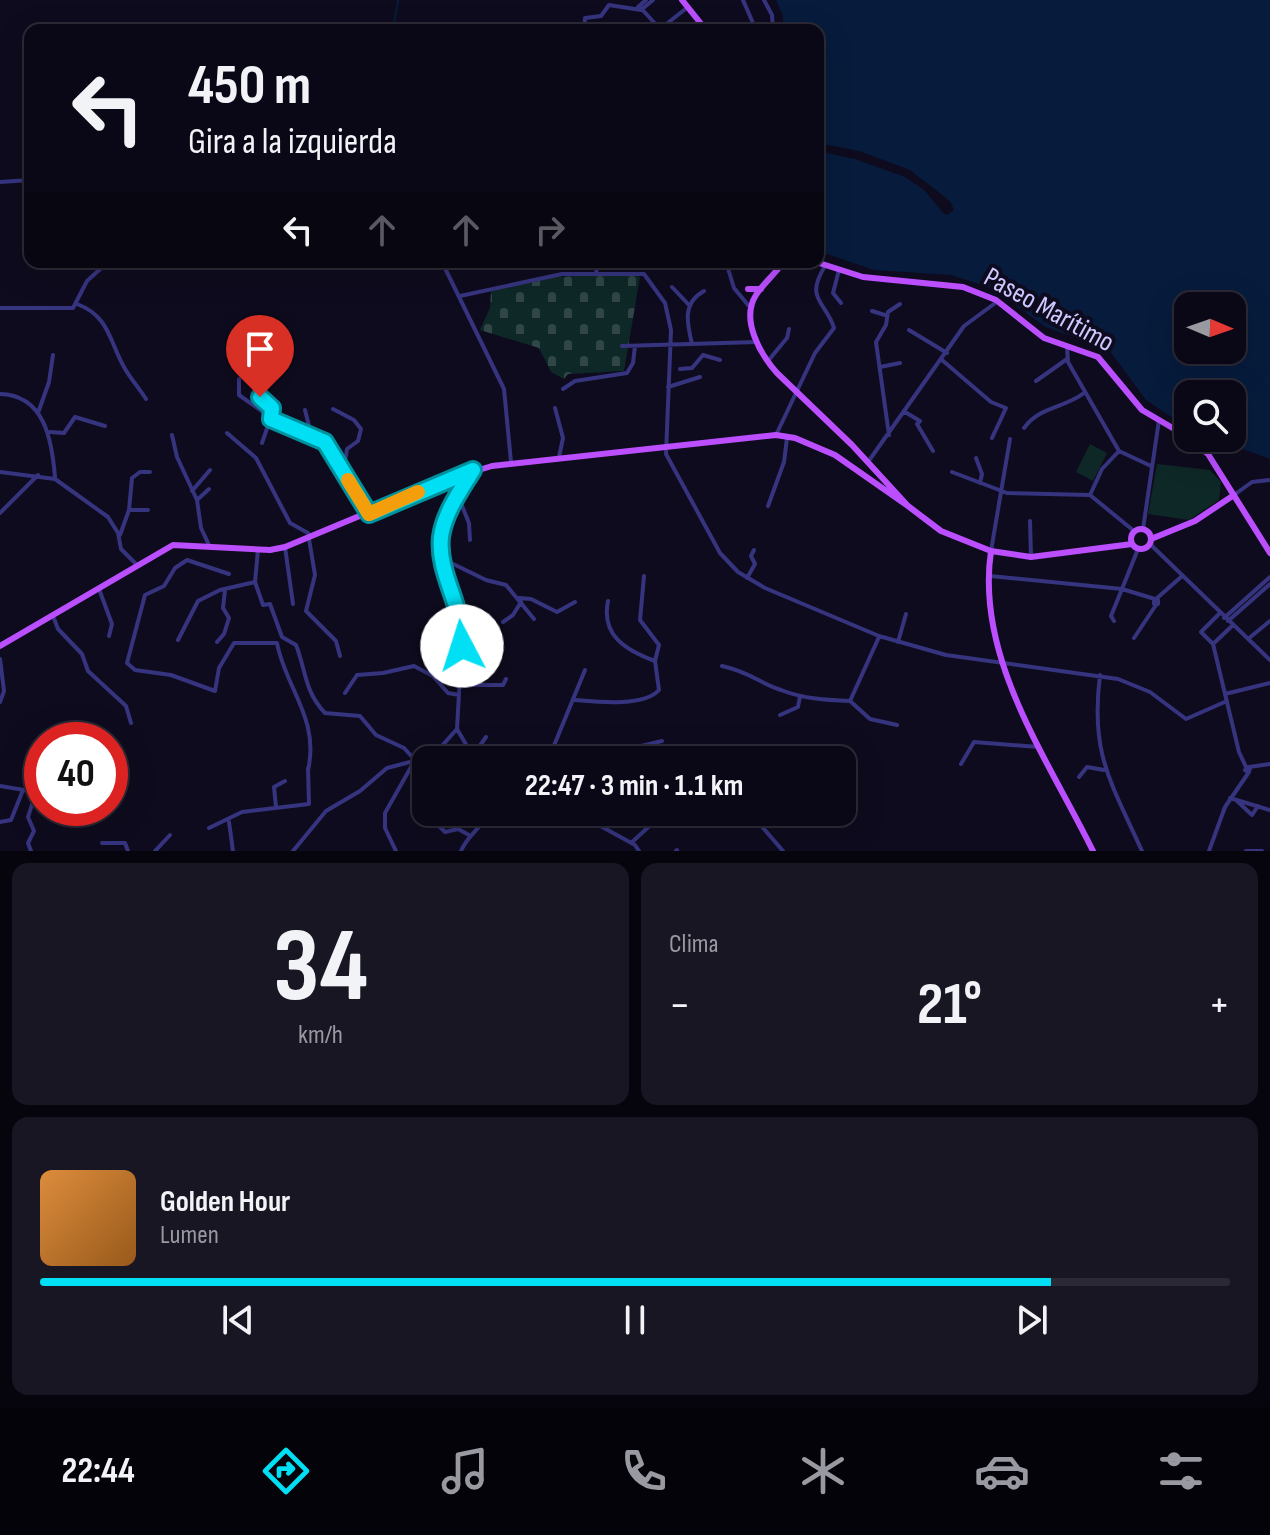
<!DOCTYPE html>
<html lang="es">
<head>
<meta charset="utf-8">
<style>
  body { margin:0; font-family:"Sofia Sans Condensed",sans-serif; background:#181623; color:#f1f3f6; height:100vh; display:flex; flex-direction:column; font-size:30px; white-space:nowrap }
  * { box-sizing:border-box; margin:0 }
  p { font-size:26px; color:#999aa1 }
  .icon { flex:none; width:44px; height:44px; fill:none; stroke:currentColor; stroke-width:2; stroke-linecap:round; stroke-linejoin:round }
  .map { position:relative; height:851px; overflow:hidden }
  .panel { display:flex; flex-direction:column; gap:12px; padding:12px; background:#06040c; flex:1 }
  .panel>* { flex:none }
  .guide { position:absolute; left:24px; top:24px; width:800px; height:244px; border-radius:16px; box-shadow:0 8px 32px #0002,0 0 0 2px #2a2935; background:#0a0816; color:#f1f3f6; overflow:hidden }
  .needle { width:52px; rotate:92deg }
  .controls { position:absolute; left:1174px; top:292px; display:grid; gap:16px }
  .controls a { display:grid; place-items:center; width:72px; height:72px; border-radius:16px; background:#0a0816; box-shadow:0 8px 32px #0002,0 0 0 2px #2a2935; font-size:40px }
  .speed { position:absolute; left:24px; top:722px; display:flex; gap:16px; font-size:40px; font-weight:700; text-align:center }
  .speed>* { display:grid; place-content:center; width:104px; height:104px; border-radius:50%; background:#0a0816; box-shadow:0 8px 32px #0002,0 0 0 2px #2a2935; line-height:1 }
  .speed .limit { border:12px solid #d22; background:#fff; color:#111 }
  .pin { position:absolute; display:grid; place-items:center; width:68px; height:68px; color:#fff; margin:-82px -34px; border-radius:50% 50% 50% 0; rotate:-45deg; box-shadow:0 0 8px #0007 }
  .pin .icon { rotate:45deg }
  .me { position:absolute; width:88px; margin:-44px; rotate:355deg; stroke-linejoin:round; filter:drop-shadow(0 0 6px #0008) }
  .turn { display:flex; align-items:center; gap:28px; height:168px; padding:0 32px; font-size:36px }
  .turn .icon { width:104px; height:104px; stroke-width:2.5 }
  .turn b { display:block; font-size:56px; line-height:68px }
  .lanes { display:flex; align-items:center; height:76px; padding:0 32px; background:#0003; justify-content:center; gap:40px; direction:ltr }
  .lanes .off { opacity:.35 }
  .big { font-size:60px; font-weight:700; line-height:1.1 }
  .panel .tile { flex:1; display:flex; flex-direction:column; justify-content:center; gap:12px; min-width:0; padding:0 28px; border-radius:16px; background:#181623 }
  .panel .dial { align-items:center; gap:0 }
  .dial b { font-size:104px; line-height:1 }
  .song { display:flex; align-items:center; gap:24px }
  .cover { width:96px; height:96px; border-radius:12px; background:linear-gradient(135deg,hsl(30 70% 55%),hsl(30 70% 35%)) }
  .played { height:8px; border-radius:4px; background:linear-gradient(90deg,#00dff3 85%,#2a2935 85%) }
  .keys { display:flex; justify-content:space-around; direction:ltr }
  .heat { display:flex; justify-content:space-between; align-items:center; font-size:44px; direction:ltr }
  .panel .tiles { flex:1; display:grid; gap:12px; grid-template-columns:1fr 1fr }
  .tile:last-child { grid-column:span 2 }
  .trip { position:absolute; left:412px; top:746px; width:444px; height:80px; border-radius:16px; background:#0a0816; box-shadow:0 8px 32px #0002,0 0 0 2px #2a2935; font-weight:700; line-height:80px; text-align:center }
  .menu { display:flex; height:128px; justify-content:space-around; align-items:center; background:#040309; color:#999aa1 }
  .menu .icon { width:56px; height:56px }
  .menu .active { color:#00dff3 }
  .menu b { font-size:36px; color:#f1f3f6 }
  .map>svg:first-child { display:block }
</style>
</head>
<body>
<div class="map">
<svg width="1270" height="851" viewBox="0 0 1270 851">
  <defs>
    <pattern id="cemetery-stones" width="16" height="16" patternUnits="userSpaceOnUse" patternTransform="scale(2)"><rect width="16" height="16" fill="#0e2827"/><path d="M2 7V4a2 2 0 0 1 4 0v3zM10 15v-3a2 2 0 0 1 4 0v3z" fill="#304647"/></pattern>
  </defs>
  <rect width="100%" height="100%" fill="#0e0b1e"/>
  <!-- cemetery -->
  <path fill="url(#cemetery-stones)" d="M628,273L640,277L624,371L568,374L564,379L551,372L539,348L480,330L490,308L491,291L557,277Z"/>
  <!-- pitch -->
  <path fill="#0e2827" d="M1090,444L1107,453L1093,481L1076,472Z
    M1157,464L1210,470L1221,482L1219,500L1189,520L1148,514Z"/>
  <!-- water -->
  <path fill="#071b3c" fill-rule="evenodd" d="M776,0H1270V459L1213,438H1232V394H1188V428L1146,400L1109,350L1046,327L991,288L951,275L874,270L818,251V30H783V16ZM1188,306H1232V350H1188Z"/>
  <!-- pier -->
  <path fill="#0e0b1e" d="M818,143L859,151L910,170L950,201L954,210L947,215L943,213L924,190L905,177L855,159L818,151Z"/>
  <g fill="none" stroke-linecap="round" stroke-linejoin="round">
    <!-- stream -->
    <path stroke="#071b3c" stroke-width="2" d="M395,24L400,30
      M381,30L394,24L398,0"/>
    <!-- minor -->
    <path stroke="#36347f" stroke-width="4" d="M743,0L756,30
      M764,0L772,15L773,30
      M639,6L660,29L688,7
      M638,7L646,0
      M641,10L653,0
      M584,30L585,18L601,16L609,5L641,10
      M0,182L30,180
      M442,262L504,389L511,462
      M726,262L734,288L748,305
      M839,270L833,293L841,303
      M596,273L598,262
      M672,287L689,305
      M460,296L562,274H644L665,303L671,330L666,454L720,553L738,572L765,588L879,636L946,655L1118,679L1150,692L1186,719L1227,701
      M77,304C109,316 109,340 124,367C130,378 139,388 146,399
      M0,308H73L87,281L108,262
      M872,311L885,315
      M909,330L947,353
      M692,344C687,323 682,303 704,291
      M622,346L757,342
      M1067,347L1068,362L1119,451L1151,466
      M942,360L991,402L1006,408L992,438
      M768,361L787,338L789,329
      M880,367L900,363
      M680,369L692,368L703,355L720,360
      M239,379V395L277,422L325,442L367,512
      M1036,381L1067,359
      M668,387L700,377
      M257,389V394L273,411L262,443
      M563,389L575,381L627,373L633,363L635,346
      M0,394C45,395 52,441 55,477
      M555,408L563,438L559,457
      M333,409L354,420L361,429L358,441L347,449L344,468
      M305,410L311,434
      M905,412L920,421L917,424L933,451
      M38,413L49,382L53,355
      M1024,428C1040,406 1065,408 1084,393
      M50,432L64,433L75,417L105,426
      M227,433L256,458L290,523L308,533L315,575L306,611L336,641L340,656
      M172,435L177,457L197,500L201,528L209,545
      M776,435L815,353L834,328C826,301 804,300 825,266
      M889,435L876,342L886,325L888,312L900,304
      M976,458L982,474L980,483
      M868,462L964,326L998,301
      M0,472L55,479L108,517L118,533L121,549L136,564
      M952,472L1007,493L1090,495L1134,531
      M471,474L445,522L441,546L463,622L457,729L475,760
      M192,491L210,470
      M1090,495L1102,469L1119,451
      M1234,495L1252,482L1270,480
      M458,496L469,523L470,540
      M197,500L209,489
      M768,506L784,462L787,438
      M129,510L132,478L140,472H150
      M0,513L38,475
      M1030,521L1031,557
      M1143,529L1159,420
      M120,535L129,510H148
      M1150,544L1270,660
      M285,547L293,604
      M258,550L255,582L263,605L270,604L282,637L296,645C306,670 304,691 325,713L360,716L376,735L404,748L415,760L385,813V828L396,851
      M991,551L1010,439
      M443,559L486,580L506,585L534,619
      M229,574L187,560L175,568L164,586L145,595L127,663L135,670L171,675L215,691L219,668L234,643H277C285,687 320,719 308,770
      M990,576L1122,589L1138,549
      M747,578L755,564L751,556L754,550
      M99,589L112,624L109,636
      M519,598L531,599L557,612L575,602
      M1156,599L1181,577
      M1154,600H1158V604H1154Z
      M608,601C601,635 625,650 655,661
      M1220,613L1201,632L1213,644L1239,752L1246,767
      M53,616L58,629L82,654L88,671L126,706L131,723
      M1224,618L1270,577
      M1114,621L1111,616L1122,589L1155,599
      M1228,621L1270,584
      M503,622L513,615L521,602
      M423,636L462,646
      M879,637L850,701L870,719L897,725
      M1134,638L1156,605
      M1248,639L1270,621
      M178,640L198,601L220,590L255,582
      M217,642L224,634L229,618L223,608L225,590
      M898,642L906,614
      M1213,644L1233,625
      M0,659L4,691L0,702
      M722,666C750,672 757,682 781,690C804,699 827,700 850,701
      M1100,675C1090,754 1111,782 1142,851
      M460,685H503L506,679
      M345,693L357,675L383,673L414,666L433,676L448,693L459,695
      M1225,694L1270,683
      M575,700C598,702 644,707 659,690L655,661L659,645L640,620L644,576
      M780,715L798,707L800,696
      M472,757L486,737
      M554,760L553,748L585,670
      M584,760L662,741
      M961,764L974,742L1039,747
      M1247,767L1250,769L1248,772L1245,770Z
      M1249,767L1270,764
      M1079,777L1087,767L1104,770
      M0,786L36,792
      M1230,798L1270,810
      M1236,800L1252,815L1258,806
      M276,807L274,787L285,781
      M575,812L635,845L639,851
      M740,817L758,822L783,851
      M0,822L11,820L23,790
      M229,822L233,851
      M438,825L445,832L458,829L469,835
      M209,828L242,812L309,804L308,768
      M102,843H125L128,851
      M631,843L655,821
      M31,851L28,843L34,831L28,817L36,792L42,788
      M155,851L170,835
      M293,851L326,811L360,791L387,768L433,756L456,730
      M461,851C467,835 484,827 487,812
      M676,851L677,850
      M1209,851L1225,807L1249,772
      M1246,851H1262"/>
    <!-- major -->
    <path stroke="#bb4fff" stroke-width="6" d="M682,0L706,30
      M772,262L781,265L788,262
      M816,262L863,277L963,287L996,300L1044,338L1098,357L1142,410L1188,437
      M781,265C773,276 763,284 756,295C740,320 761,355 777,373L852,445L908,506L941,531L991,551L1031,557L1132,544
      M748,289H761
      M1189,438L1208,454L1270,553
      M1131 539a10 10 0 1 1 20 0a10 10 0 1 1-20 0Z
      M1151,539L1195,521L1234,495
      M991,551C975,658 1048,759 1093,851
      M0,646L173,545L270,550L285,547L446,480L492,466L776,435L795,438L835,455L908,506"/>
  </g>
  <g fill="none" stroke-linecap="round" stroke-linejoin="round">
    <!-- route casing -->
    <g stroke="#00919e" stroke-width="20">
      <path id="route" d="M260,397L272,408L271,419L325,442L369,514L473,470C461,490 444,513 441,537C437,575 465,608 462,646"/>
    </g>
    <!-- route -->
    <use href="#route" stroke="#00dff3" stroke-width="14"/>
    <!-- slow -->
    <path stroke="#f59e0b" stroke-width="14" d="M348,480L369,514L418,492"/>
  </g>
  <g text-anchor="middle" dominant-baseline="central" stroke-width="8" stroke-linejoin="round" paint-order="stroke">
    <!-- street labels -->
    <g font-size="28" fill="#cec8ff" stroke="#0e0b1e">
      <text transform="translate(1049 310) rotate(29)">Paseo Marítimo</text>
    </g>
  </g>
</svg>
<div class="controls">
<a><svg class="needle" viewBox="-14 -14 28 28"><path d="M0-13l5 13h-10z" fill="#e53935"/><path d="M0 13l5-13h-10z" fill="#999aa1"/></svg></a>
<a><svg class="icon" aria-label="search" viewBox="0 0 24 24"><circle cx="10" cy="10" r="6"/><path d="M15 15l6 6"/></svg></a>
</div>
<div class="speed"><div class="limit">40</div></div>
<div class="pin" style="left:260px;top:397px;background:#d93025"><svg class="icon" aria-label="arrive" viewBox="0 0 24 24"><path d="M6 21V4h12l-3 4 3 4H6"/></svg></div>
<svg class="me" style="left:462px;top:646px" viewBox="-20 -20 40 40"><circle r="19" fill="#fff"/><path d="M0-13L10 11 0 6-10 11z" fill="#00dff3"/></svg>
<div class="trip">22:47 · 3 min · 1.1 km</div>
<div class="guide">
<div class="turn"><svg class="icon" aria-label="left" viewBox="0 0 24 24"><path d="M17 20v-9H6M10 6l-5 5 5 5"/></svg><div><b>450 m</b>Gira a la izquierda</div></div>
<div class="lanes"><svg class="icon" aria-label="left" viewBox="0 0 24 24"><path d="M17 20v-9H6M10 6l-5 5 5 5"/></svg><svg class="icon off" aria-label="ahead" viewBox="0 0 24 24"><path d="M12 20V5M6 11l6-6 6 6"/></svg><svg class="icon off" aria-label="ahead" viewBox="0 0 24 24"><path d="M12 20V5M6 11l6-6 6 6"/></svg><svg class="icon off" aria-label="right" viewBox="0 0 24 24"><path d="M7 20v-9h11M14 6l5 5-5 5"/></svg></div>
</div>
</div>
<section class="panel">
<div class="tiles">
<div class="tile dial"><b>34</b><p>km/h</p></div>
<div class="tile"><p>Clima</p>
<div class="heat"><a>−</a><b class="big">21°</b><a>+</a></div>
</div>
<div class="tile">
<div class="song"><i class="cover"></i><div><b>Golden Hour</b><p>Lumen</p></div></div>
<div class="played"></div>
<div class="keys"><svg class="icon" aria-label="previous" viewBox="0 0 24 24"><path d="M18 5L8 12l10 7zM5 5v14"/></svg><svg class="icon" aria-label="pause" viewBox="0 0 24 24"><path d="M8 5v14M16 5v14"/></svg><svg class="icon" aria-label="next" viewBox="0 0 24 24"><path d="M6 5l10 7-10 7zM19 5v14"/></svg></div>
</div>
</div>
</section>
<nav class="menu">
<b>22:44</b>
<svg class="icon active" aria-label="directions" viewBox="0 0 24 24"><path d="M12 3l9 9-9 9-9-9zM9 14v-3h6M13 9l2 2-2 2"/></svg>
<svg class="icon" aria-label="music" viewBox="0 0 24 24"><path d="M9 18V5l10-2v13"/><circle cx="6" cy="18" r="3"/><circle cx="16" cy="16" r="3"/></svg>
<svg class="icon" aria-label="phone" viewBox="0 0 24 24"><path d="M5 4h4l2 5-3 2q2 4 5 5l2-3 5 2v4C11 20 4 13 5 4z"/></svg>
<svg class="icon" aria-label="climate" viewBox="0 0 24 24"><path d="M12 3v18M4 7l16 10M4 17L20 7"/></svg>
<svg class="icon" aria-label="car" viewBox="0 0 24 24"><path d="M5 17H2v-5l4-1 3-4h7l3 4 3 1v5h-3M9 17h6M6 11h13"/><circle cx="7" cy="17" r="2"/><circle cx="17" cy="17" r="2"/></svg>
<svg class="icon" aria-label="filters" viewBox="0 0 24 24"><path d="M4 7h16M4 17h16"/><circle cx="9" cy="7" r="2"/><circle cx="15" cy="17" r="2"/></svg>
</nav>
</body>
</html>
